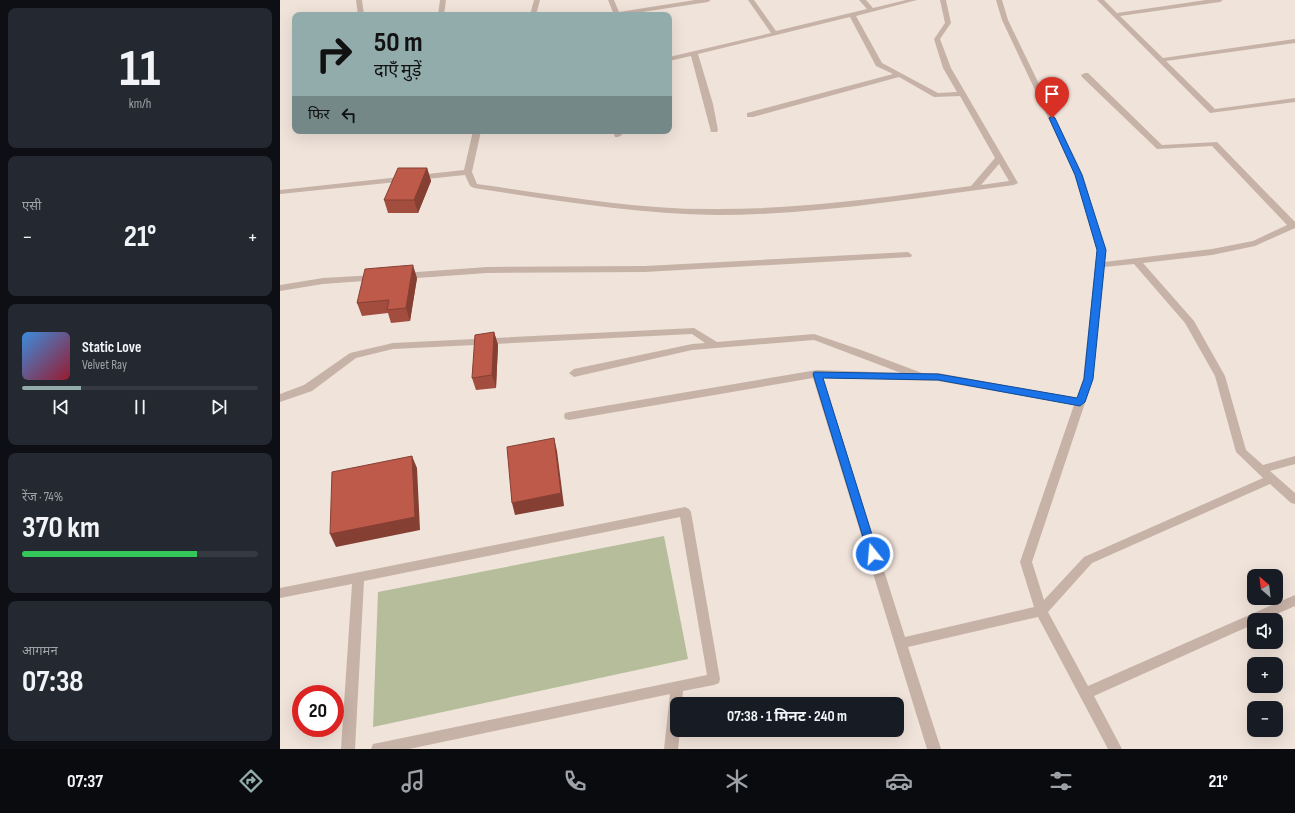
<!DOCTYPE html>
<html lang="hi">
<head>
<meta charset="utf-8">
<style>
  body { margin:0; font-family:"Sofia Sans Condensed","Noto Sans Devanagari",sans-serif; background:#242831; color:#f1f3f6; height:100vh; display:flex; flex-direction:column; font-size:15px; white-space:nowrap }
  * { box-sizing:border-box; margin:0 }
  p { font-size:13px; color:#9ea1a6 }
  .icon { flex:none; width:22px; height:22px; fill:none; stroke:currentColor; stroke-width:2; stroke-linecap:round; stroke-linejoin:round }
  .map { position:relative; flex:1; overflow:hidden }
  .drawer { display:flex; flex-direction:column; gap:8px; padding:8px; background:#0d0f14; width:280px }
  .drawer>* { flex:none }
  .banner { position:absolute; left:12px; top:12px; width:380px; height:122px; border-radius:8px; box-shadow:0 4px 16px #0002; background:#92abab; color:#111; overflow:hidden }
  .needle { width:26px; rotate:332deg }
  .buttons { position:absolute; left:967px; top:569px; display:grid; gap:8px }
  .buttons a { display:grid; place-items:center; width:36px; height:36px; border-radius:8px; background:#171b24; box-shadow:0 4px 16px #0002; font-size:20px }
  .speed { position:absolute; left:12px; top:685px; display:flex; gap:8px; font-size:20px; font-weight:700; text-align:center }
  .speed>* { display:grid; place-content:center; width:52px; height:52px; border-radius:50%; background:#171b24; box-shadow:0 4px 16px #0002; line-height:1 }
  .speed .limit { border:6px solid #d22; background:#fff; color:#111 }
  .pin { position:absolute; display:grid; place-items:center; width:34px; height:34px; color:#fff; margin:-41px -17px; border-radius:50% 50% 50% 0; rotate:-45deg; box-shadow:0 0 4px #0007 }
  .pin .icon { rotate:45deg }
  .me { position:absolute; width:44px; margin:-22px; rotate:343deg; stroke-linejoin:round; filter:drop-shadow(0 0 3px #0008) }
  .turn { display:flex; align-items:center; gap:14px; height:84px; padding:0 16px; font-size:18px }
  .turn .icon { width:52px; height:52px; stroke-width:2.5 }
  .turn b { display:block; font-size:28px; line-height:34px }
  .then { display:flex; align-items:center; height:38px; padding:0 16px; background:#0003; gap:8px; font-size:15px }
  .big { font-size:30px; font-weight:700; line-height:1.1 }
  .drawer .card { flex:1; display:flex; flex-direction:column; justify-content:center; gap:6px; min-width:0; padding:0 14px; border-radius:8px; background:#242831 }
  .drawer .dial { align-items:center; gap:0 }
  .dial b { font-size:52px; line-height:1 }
  .song { display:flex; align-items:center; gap:12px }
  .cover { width:48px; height:48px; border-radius:6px; background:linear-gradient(135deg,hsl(210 70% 55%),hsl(350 70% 35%)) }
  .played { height:4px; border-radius:2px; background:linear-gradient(90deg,#92abab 25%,#363941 25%) }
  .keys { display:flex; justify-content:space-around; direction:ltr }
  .heat { display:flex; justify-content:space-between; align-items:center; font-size:22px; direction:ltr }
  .charge { height:6px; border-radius:3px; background:linear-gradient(90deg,#34c759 74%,#363941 0) }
  .trip { position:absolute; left:390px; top:697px; width:234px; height:40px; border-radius:8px; background:#171b24; box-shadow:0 4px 16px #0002; font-weight:700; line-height:40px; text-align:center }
  .tabs { display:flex; height:64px; justify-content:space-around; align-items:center; background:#090b0e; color:#9ea1a6 }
  .tabs .icon { width:28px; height:28px }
  .tabs .on { color:#92abab }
  .tabs b { font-size:18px; color:#f1f3f6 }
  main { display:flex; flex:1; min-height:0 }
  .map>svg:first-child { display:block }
</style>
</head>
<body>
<main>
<section class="drawer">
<div class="card dial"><b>11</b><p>km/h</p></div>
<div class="card"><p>एसी</p>
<div class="heat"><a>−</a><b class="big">21°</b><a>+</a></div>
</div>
<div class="card">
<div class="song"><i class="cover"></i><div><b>Static Love</b><p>Velvet Ray</p></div></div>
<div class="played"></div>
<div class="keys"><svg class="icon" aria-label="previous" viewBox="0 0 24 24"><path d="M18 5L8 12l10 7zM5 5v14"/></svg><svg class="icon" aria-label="pause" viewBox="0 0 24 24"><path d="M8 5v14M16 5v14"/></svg><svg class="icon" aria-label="next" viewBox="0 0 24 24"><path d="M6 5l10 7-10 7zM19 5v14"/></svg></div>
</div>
<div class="card"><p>रेंज · 74%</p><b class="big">370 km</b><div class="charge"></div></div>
<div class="card"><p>आगमन</p><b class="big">07:38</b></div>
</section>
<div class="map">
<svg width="1015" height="749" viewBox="0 0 1015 749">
  <rect width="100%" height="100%" fill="#f0e3da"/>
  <!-- green -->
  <path fill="#b5bd9b" d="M384,536L408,659L93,727L98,592Z"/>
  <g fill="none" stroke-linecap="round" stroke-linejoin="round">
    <!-- minor -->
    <path fill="#c7b2a7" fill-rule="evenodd" d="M76,0H82L84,15H78Z
      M160,0H166L164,15H158Z
      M254,0H260L256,15H250Z
      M328,0H334L339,12L415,0H431L428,2L343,15H334Z
      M468,0H474L496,31L587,9L579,0H586L593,8L626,0H637L576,16L602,63L658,93L677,92L663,68L654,39L665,23L660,0H666L671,23L660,39L671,68L738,183L734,185C636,198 536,215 437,215C355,214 274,200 194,188L190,186L185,175L0,194V190L184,170L193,131H201L192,172L197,184C277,195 357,210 438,209C523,209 607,197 691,186L715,158L680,96L654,97L619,77L473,117H467V113L613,74L596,66L570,17L418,54L433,104L438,130L437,132H431L411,56L389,61V57L491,33ZM719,164L729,181L701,185Z
      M716,0H722L728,20L803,175L825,250L824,262L932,249L973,241L1007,225L932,146L877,149L802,77L801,75L805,73H808L882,145L937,142L1015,222V228L975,246L932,255L863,263L914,321L945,376L966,450L983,465L1015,456V464L990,471L1015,493V504L1011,503L990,484L812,563L768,612L808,686L1015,595V606L983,620H974V624L814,696L842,749H828L758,617L628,647L661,749H647L533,378L289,420L285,419L284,416L285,413L289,412L537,370L621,373L534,340L412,350L294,377L289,373L294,369L412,344L425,343L412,334L113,349L76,358L32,391L0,402V394L24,385L70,353L113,343L414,328L437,342L534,334L581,350L642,373H658L797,398L803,379L817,250L795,175L722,20ZM854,264L905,323L935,376L956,452L983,478L804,557L764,600L752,562L813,379L824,267ZM543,378L658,381L794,405L740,562L754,607L625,637Z
      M817,0H824L837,13L926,0H943L940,2L840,16L883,58L1015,39V43L886,61L935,109L1015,98V102L930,113Z
      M333,131H341L342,135L338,137H335Z
      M628,252L632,255L631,257L365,272L207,273L123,279L118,276L123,273L207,267L365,266Z
      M95,275L98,276L100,278L98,280L43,284L0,291V285L43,278Z
      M405,507L409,509L411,512L440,679L439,683L434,685L403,691L402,704H397V730H400L398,749H384L390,694L129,749H91L93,744L98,743L427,675L400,517L84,581L75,749H61L72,584L0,598V588Z"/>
  </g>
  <!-- wall -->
  <path fill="#a34d3f" d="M147,168L151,181L138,213H108L104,200Z
    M137,278L130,321L111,323L108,313L82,316L77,303Z
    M214,332L218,345L216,388L196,390L192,378Z"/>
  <!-- shaded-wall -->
  <path fill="#853f33" d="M147,168L151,181L138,213L134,200Z
    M133,265L137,278L130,321L126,308Z
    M214,332L218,345L216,388L212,375Z
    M274,438L277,451L284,506L235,515L232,503Z
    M132,456L137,468L140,530L56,547L50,534Z"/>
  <!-- building -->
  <path fill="#be5a49" stroke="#853f33" d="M118,168H147L134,200H104Z
    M133,265L126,308L107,310L109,300L77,303L85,269Z
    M214,332L212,375L192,378L195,335Z
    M274,438L281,493L232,503L227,447Z
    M132,456L135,517L50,534L52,472Z"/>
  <!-- route -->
  <path fill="#1a73e8" stroke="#114b97" d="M772,116L775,118L802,175L826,250L813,379L805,402L800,406L658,380L543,378L598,554L597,557H589L533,374L534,372L658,374L797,398L804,379L817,250L795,175L769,118Z"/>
</svg>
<div class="buttons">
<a><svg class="needle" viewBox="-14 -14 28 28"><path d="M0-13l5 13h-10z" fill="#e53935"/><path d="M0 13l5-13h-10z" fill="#9ea1a6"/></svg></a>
<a><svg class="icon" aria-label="sound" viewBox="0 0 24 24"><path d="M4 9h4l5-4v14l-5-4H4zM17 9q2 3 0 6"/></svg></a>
<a>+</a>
<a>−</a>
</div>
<div class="speed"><div class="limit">20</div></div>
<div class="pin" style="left:772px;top:118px;background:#d93025"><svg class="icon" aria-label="arrive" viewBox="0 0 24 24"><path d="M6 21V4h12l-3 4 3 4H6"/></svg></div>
<svg class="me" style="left:593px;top:554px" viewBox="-20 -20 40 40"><circle r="17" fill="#1a73e8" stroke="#fff" stroke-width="3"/><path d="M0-11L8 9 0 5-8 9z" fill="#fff"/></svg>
<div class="trip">07:38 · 1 मिनट · 240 m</div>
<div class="banner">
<div class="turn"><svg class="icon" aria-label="right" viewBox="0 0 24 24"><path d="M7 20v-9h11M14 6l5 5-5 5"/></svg><div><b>50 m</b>दाएँ मुड़ें</div></div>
<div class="then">फिर<svg class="icon" aria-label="left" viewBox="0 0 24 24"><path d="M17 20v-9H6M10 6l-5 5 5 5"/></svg></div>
</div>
</div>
</main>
<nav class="tabs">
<b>07:37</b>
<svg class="icon on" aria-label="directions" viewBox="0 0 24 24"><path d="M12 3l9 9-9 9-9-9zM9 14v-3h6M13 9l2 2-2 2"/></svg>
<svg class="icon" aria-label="music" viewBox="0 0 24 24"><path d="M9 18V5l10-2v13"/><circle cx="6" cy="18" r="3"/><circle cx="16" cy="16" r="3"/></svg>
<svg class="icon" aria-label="phone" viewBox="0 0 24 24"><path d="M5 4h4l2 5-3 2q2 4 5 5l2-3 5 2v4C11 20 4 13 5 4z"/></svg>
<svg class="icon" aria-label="climate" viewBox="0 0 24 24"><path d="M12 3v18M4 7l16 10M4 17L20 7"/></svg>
<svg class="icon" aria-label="car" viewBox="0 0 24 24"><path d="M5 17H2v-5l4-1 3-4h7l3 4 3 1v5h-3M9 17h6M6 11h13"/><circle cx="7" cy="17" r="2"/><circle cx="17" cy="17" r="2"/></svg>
<svg class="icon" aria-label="filters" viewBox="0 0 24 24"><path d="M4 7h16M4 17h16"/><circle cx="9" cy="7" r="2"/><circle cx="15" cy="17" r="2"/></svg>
<b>21°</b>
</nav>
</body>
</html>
